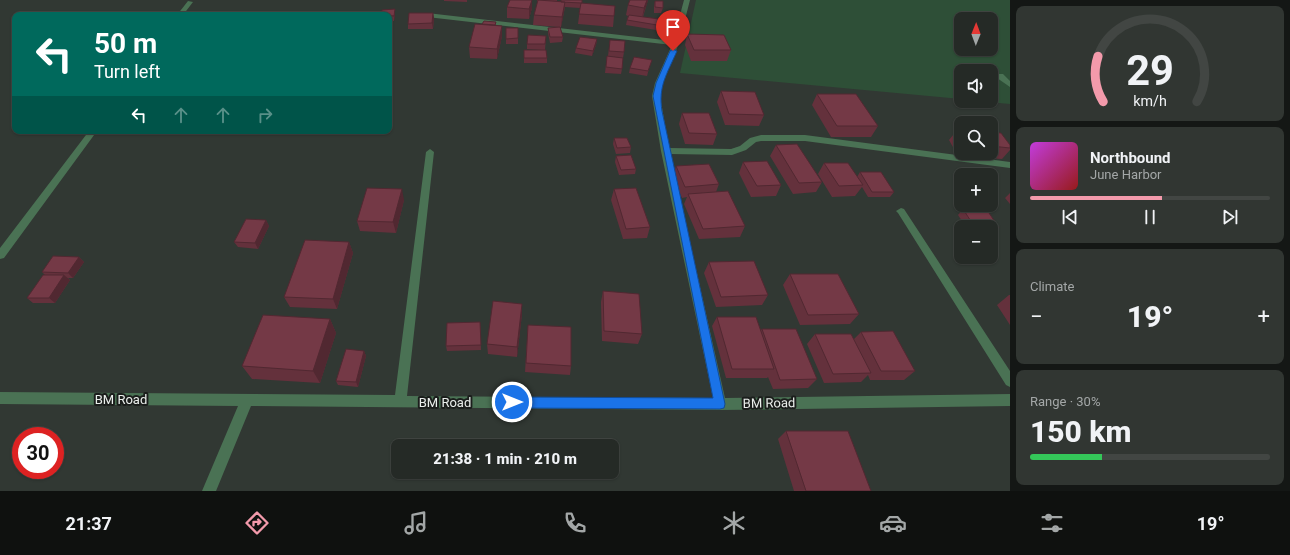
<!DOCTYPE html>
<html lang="en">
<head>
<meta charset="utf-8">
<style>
  body { margin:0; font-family:Roboto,sans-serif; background:#313632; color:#f1f3f6; height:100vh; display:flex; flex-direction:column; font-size:15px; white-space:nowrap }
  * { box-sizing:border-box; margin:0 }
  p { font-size:13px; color:#a3a7a7 }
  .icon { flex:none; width:22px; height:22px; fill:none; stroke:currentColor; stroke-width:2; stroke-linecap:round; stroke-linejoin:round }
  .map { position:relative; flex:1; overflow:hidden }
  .side { display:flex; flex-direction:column; gap:6px; padding:6px; background:#141715; width:280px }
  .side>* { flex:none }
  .hud { position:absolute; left:12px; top:12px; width:380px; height:122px; border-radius:8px; box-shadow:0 1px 3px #0004,0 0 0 1px #424643; background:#00695c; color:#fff; overflow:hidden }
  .needle { width:26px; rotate:1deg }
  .buttons { position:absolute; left:954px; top:12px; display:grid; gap:8px }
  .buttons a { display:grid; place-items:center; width:44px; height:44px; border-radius:8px; background:#252a26; box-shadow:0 1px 3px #0004,0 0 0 1px #424643; font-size:20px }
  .speed { position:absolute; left:12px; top:427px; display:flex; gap:8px; font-size:20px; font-weight:700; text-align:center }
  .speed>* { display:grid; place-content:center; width:52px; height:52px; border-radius:50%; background:#252a26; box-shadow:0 1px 3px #0004,0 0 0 1px #424643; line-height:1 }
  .speed .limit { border:6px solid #d22; background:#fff; color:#111 }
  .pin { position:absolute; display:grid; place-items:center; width:34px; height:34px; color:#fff; margin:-41px -17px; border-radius:50% 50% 50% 0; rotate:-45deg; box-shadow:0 0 4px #0007 }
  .pin .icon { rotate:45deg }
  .me { position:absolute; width:44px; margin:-22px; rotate:90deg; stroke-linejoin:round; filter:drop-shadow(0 0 3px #0008) }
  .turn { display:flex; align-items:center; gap:14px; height:84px; padding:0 16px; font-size:18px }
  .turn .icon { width:52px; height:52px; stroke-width:2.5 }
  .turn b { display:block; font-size:28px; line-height:34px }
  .lanes { display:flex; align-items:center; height:38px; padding:0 16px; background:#0003; justify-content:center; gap:20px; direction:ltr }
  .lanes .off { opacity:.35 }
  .big { font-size:30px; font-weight:800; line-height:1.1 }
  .side .tile { flex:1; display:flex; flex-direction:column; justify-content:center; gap:6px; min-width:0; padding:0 14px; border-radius:8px; background:#313632 }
  .side .dial { align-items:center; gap:0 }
  .dial svg { height:104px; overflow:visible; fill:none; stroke:#424643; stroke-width:7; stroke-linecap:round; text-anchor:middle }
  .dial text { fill:#f1f3f6; stroke:none }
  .song { display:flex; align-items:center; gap:12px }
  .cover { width:48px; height:48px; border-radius:6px; background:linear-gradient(135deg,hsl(290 70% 55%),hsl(0 70% 35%)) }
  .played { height:4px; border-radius:2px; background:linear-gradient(90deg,#f39aab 55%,#424643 55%) }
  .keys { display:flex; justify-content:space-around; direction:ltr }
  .heat { display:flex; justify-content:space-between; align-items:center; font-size:22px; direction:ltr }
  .charge { height:6px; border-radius:3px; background:linear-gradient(90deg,#34c759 30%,#424643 0) }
  .trip { position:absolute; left:391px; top:439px; width:228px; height:40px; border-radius:8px; background:#252a26; box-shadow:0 1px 3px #0004,0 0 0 1px #424643; font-weight:800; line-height:40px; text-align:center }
  .tabs { display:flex; height:64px; justify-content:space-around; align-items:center; background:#0f110f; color:#a3a7a7 }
  .tabs .icon { width:28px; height:28px }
  .tabs .current { color:#f39aab }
  .tabs b { font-size:18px; color:#f1f3f6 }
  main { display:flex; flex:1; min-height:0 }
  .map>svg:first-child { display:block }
</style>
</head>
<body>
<main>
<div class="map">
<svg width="1010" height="491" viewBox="0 0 1010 491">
  <rect width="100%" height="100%" fill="#313833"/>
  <!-- green -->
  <path fill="#2e4f37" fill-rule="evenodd" d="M696,0H1010V104L977,101H991V71H961V99L680,73ZM961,19H991V49H961Z"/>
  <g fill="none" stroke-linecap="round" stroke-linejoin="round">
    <!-- service -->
    <path fill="#4a7254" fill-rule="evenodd" d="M188,1L193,2L183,15H177Z
      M89,131H97L4,258L0,259V248Z
      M901,208L904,209L1010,371V387L1006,385L898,213L896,211Z"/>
    <!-- minor -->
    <path fill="#4a7254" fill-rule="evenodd" d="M684,0H690L679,43L663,83L660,96L669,148L731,149L740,146L750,138L761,135H805L1010,162V168L805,141H761L756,142L746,150L732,155L670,154L725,398L1010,394V406L720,410L251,406L216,491H202L238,406L0,404V392L395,395L426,152L430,149L434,152L407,396L713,398L661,151L652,96L655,83L672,45L427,17L424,15L427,13L673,41Z
      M997,74H1003L1010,81V87L997,78Z"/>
  </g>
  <!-- wall -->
  <path fill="#64313c" d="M444,0H467V2L444,1Z
    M537,0H557V1L561,2L582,0V4L614,16L613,27L578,24L580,8L565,7L561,27H560L563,37L562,42L550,43L548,33V28L559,27L533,25L534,15L537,5Z
    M630,0H648L643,17L659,19L656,30L626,25L627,20L628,16L626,15L628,5Z
    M655,1L663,8L661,13H654V6Z
    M507,7L532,8L529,19L507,18Z
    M433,13L434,18L433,29H408V24Z
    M389,15H395L394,21H389Z
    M496,22V25L502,36L497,59L470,58L469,47L482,24Z
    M506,28H518V44H506Z
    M687,34L731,50L727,61H691L685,45Z
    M546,36L545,50L547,58V63H524V50H541L527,49V44Z
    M597,39L596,45L592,56L575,53L576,48Z
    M610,40L624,52L623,58L608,56Z
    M607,56L622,69L621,74L605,73Z
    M650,65L647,76L629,73L630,68Z
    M721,91L764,115L759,126L725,125L717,102Z
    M817,94L878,126L871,137H831L812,105Z
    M682,113L717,134L713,145L685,144L679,124Z
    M958,129L961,130V153H991V132L1010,145V150L1002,159L958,156L949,140Z
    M614,138L631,147L630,153L616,154L613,144Z
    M776,145L822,182L816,192L793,194L770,156Z
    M616,156L636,169L635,174L619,175L615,162Z
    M743,162L781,185L776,196L751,197L739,173Z
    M824,163L857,177L860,172L894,192L890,197H868L862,187L855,196L832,197L818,174Z
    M676,166L719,184L716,192L745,226L740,237L699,239L684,204L687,197L682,198L673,177Z
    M614,189L650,227L647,238L623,239L611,200Z
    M1010,193V204L1005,198Z
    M404,200L396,233L360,231L357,221Z
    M963,209L999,228L993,233H991V227H966L958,215Z
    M266,220L269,226L258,249L238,247L234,242Z
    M349,242L353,253L337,309L290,307L284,297Z
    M79,257L84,262L73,278H68L70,280L55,303H33L27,298L45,275L42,272Z
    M709,262L768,295L762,305L716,307L704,273Z
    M790,274L859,314L850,324L800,325L783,285Z
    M603,291L642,334L638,344L602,341L601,302Z
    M1009,295H1010V325L997,305Z
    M522,304V314L517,357L488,354L487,344Z
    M717,317L761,330L762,329L817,379L808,388L773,389L768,377L767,378H726L712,326Z
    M330,319L336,333L320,383L252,379L242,366Z
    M480,322L481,350L447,351L446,346Z
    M528,325L571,366L570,375L525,372Z
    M861,332L915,371L904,380H870L868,375L861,382L824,383L807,344L815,334L854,339Z
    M364,351L366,356L358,387L338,385L336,381Z
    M786,431L871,491H794L778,439Z"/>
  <!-- shaded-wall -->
  <path fill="#512831" d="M532,0V8L529,19V9Z
    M647,0H648L647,4L642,18L644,8Z
    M565,2L564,12L561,27L562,17Z
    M395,9V15L394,21V16Z
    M433,13L434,18L433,29L432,23Z
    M502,26V36L497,59V49Z
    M597,39L596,45L592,56L593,51Z
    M402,189L404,200L396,233L393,222Z
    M266,220L269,226L258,249L255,243Z
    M349,242L353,253L337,309L333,299Z
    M79,257L84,262L73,278L68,273Z
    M64,275L70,280L55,303L49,298Z
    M522,304V314L517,357V347Z
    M330,319L336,333L320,383L313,371Z
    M364,351L366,356L358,387L356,382Z"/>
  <!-- building -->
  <path fill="#743946" stroke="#512831" d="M510,0H532L529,9L507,7Z
    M538,0L565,2L562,17L534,15Z
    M561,0H582V3L561,2Z
    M630,0H647L644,8L628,5Z
    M655,1H663V8L655,7Z
    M581,3L615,6L614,16L579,14Z
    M395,9L394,16L381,15L382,10Z
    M409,13H433L432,23L408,24Z
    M629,15L659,19L657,25L627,20Z
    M484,21L496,22L495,25L482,24Z
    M475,24L502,26L497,49L469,47Z
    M560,27L563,37H550L548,28Z
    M506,28H518V38L506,39Z
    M687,34L724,35L731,50H694Z
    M528,35L546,36L545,44H527Z
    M580,37L597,39L593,51L576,48Z
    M610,40L625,41L624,52L609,51Z
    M524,50H546L547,58H524Z
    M607,56L623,58L622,69L606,67Z
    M634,57L652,60L648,71L630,68Z
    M721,91L755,92L764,115L729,114Z
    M817,94H856L878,126H837Z
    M682,113H709L717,134L689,133Z
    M958,129L961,130V135Z
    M991,132L1001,133L1010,145V148L991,146Z
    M614,138H627L631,147L617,148Z
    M797,144L822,182L799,183L776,145Z
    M631,155L636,169L621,170L616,156Z
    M767,161L781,185L757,186L743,162Z
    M824,163H848L863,185L839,186Z
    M709,164L719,184L685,187L676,166Z
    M860,172H881L894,192H872Z
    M367,188L402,189L393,222L357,221Z
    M636,188L650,227L626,229L614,189Z
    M728,191L745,226L703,229L688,194Z
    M963,209L987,210L999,228L974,226Z
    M246,219L266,220L255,243L234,242Z
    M305,240L349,242L333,299L284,297Z
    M53,256L79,257L68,273L42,272Z
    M754,261L768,295L721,297L709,262Z
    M790,274H838L859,314L808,315Z
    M43,275H64L49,298H27Z
    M603,291L639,294L642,334L604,331Z
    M493,301L522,304L517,347L487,344Z
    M263,315L330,319L313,371L242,366Z
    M717,317H756L774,369H732Z
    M480,322L481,345L446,346L447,323Z
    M528,325L571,327V366L526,363Z
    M762,329H796L817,379L780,380Z
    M893,331L915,371H881L861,332Z
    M815,334H851L871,373L833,374Z
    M346,349L364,351L356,382L336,381Z
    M786,431H848L871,491H806Z"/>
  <!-- route -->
  <path fill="#1a73e8" stroke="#114b97" d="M673,49L677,51C667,74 658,86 662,111L725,404L724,408L720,409L512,408L508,406L506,402L508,398L512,397L713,398L653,96L656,83L670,51Z"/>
  <g text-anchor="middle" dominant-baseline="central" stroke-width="4" stroke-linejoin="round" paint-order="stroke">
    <!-- near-street labels -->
    <g font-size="13" fill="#ebefec" stroke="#1b1e1c">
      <text x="121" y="399">BM Road</text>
      <text x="445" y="402">BM Road</text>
      <text transform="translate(769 403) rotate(-1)">BM Road</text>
    </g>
  </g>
</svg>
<div class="buttons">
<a><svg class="needle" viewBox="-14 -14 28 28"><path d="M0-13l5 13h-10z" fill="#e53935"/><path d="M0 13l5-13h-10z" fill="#a3a7a7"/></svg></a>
<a><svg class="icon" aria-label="sound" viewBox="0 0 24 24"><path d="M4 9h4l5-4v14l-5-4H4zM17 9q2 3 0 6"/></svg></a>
<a><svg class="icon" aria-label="search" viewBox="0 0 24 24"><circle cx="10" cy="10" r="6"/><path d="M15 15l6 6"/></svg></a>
<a>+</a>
<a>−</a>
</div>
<div class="speed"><div class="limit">30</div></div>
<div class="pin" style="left:673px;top:51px;background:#d93025"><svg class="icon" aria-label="arrive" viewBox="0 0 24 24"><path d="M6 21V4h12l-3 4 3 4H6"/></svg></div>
<svg class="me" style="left:512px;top:402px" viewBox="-20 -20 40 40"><circle r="17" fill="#1a73e8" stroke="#fff" stroke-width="3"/><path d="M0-11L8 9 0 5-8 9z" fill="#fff"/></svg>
<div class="trip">21:38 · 1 min · 210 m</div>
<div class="hud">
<div class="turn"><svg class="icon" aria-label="left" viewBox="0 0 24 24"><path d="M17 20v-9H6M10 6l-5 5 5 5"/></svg><div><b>50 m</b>Turn left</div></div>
<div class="lanes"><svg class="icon" aria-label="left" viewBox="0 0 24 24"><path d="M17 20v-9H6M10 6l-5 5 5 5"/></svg><svg class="icon off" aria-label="ahead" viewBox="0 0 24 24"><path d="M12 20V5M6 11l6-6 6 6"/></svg><svg class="icon off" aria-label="ahead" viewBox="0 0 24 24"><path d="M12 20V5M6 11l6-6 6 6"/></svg><svg class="icon off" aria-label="right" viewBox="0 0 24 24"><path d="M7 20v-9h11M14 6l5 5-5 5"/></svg></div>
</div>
</div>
<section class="side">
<div class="tile dial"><svg viewBox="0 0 100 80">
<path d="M14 69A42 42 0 1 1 86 69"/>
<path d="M14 69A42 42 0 0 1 10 34" stroke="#f39aab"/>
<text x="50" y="56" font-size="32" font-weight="700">29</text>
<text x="50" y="72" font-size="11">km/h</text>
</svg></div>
<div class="tile">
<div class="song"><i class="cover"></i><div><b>Northbound</b><p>June Harbor</p></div></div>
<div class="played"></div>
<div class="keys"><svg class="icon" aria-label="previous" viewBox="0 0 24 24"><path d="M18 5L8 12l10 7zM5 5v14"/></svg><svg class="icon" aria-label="pause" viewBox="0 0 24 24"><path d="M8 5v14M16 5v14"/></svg><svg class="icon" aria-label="next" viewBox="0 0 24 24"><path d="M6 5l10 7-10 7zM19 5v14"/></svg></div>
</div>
<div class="tile"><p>Climate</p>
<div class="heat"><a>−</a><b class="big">19°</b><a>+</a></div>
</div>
<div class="tile"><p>Range · 30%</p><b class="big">150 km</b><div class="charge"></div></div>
</section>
</main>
<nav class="tabs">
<b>21:37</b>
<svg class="icon current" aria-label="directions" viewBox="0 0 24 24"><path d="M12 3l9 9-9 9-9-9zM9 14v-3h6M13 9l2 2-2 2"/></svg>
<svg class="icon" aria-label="music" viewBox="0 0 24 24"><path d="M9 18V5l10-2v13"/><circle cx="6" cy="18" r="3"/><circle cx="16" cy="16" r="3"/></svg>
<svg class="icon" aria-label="phone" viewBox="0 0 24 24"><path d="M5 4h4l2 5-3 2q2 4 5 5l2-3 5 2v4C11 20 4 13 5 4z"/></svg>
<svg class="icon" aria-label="climate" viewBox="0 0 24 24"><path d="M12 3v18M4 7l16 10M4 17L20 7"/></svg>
<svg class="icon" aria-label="car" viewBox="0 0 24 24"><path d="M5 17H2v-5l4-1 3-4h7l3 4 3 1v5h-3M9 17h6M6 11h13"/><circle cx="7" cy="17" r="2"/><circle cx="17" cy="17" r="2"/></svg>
<svg class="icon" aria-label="filters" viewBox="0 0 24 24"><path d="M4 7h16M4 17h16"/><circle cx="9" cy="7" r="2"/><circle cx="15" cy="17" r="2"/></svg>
<b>19°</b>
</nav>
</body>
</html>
